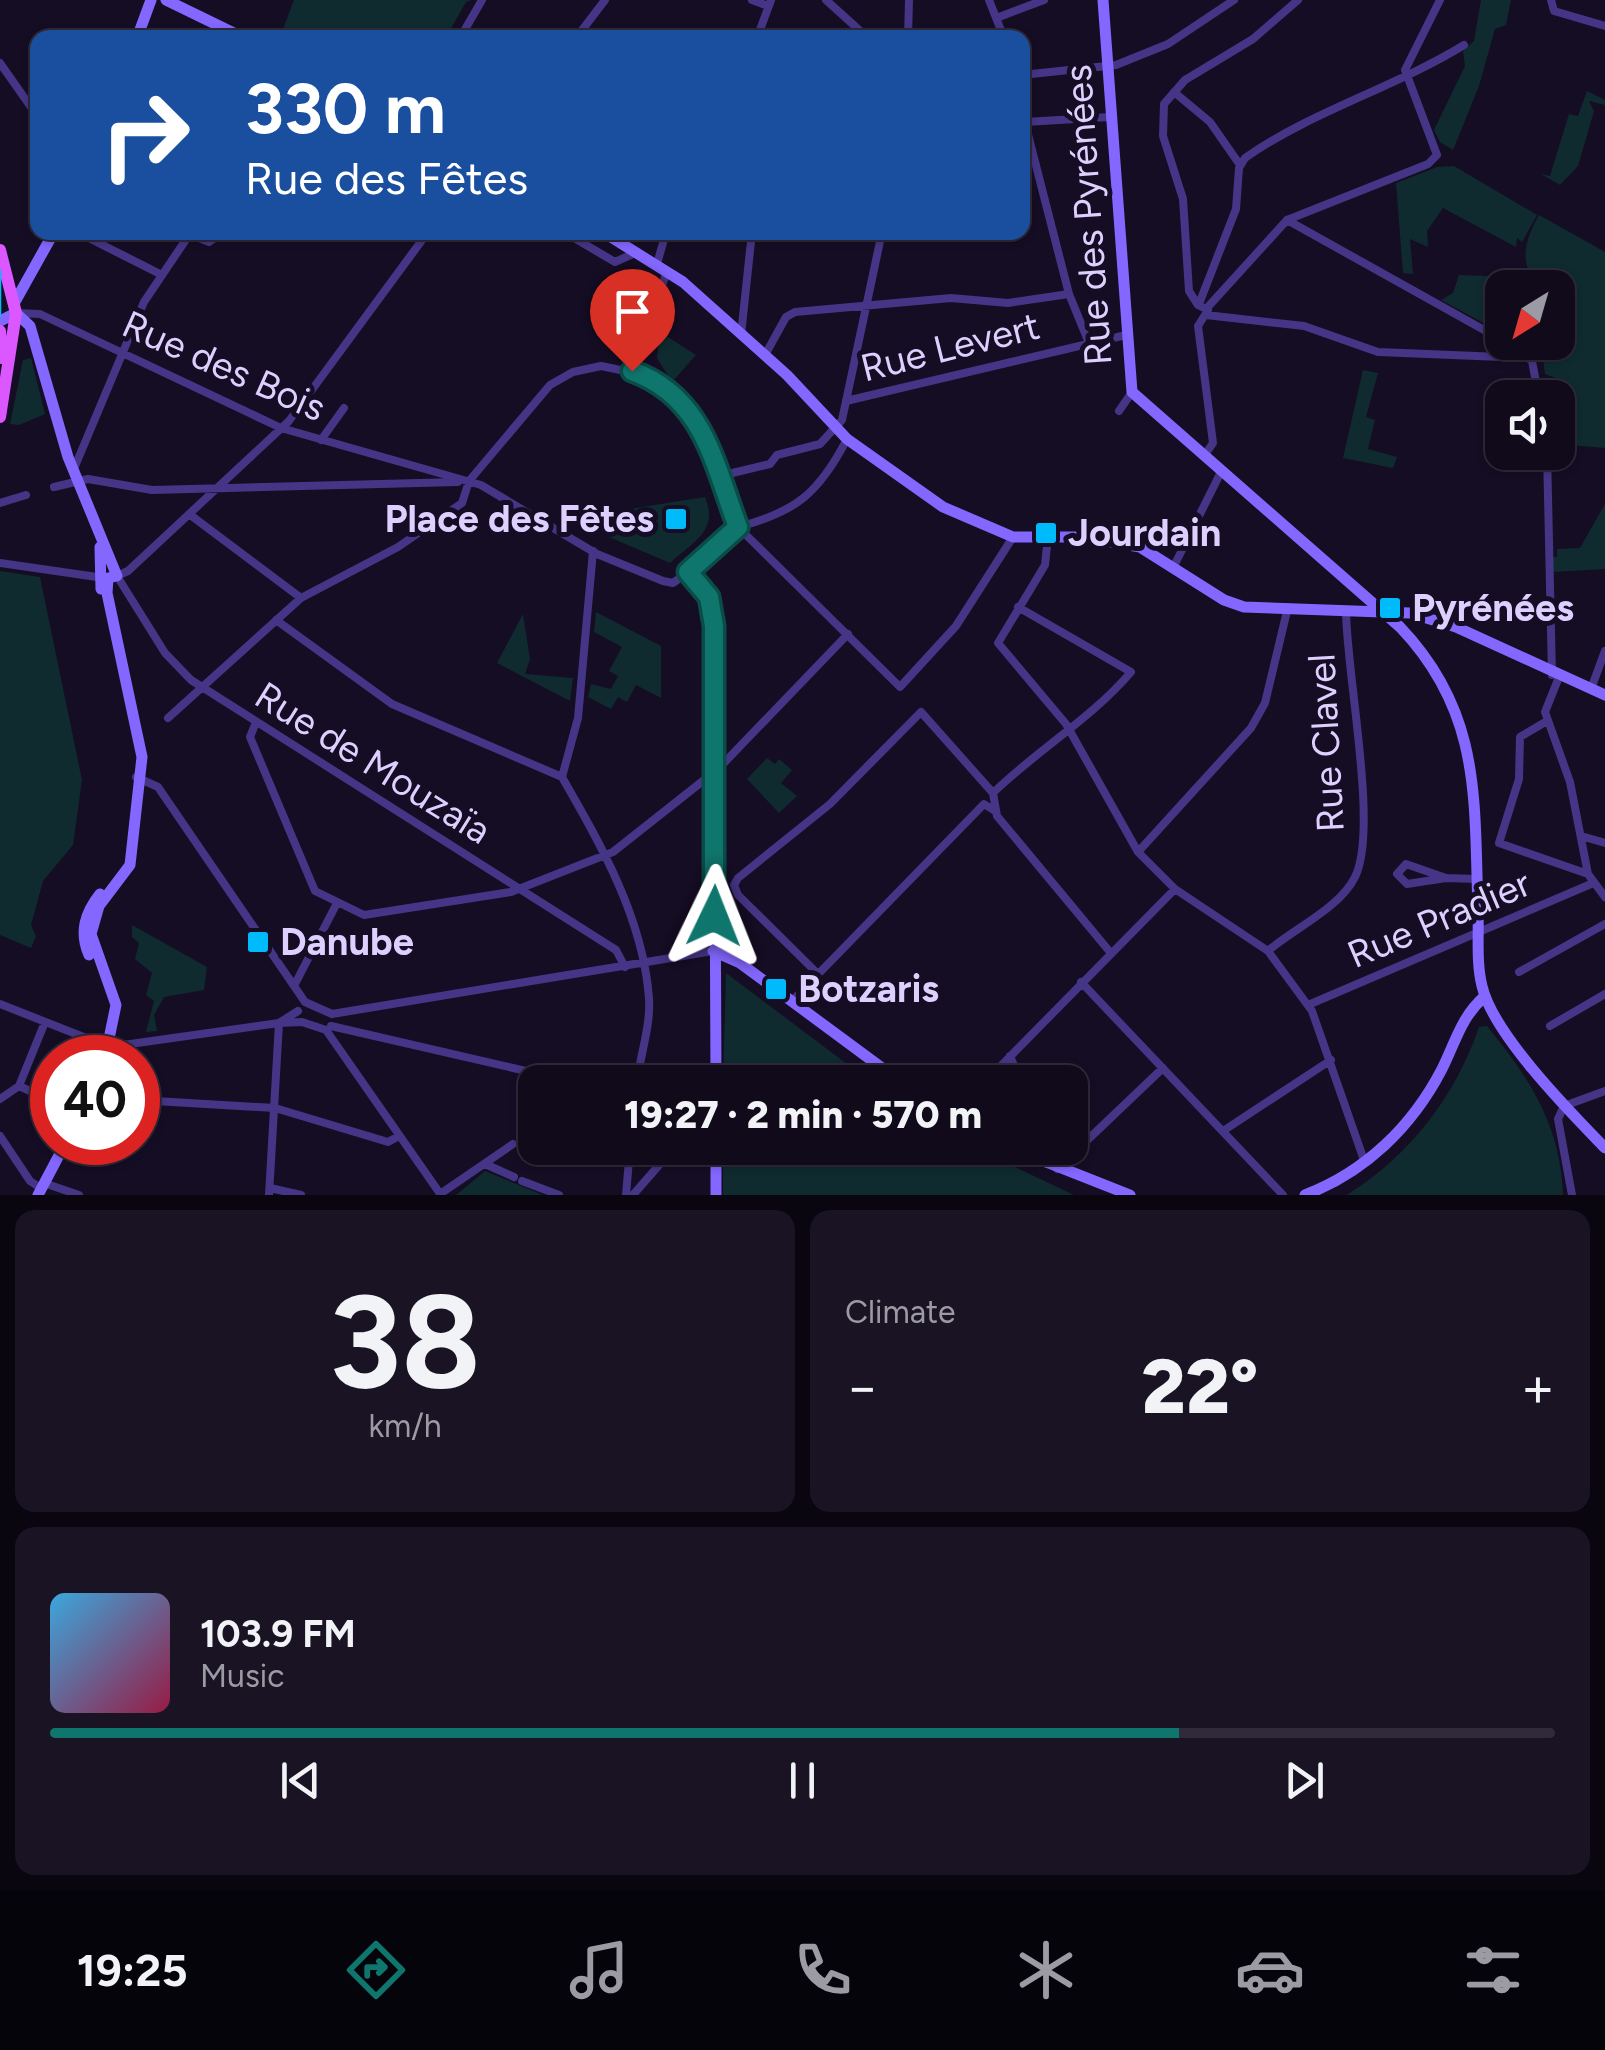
<!DOCTYPE html>
<html lang="en">
<head>
<meta charset="utf-8">
<style>
  body { margin:0; font-family:Figtree,sans-serif; background:#191324; color:#f1f3f6; height:100vh; display:flex; flex-direction:column; font-size:38px; white-space:nowrap }
  * { box-sizing:border-box; margin:0 }
  p { font-size:32px; color:#9c9aa3 }
  .icon { flex:none; width:55px; height:55px; fill:none; stroke:currentColor; stroke-width:2; stroke-linecap:round; stroke-linejoin:round }
  .map { position:relative; height:1195px; overflow:hidden }
  .details { display:flex; flex-direction:column; gap:15px; padding:15px; background:#09060f; flex:1 }
  .details>* { flex:none }
  .guide { position:absolute; left:30px; top:30px; width:1000px; height:210px; border-radius:20px; box-shadow:0 2px 8px #0004,0 0 0 2px #302b3a; background:#1a4fa0; color:#fff; overflow:hidden }
  .needle { width:65px; rotate:217deg }
  .buttons { position:absolute; left:1485px; top:270px; display:grid; gap:20px }
  .buttons a { display:grid; place-items:center; width:90px; height:90px; border-radius:20px; background:#100a1b; box-shadow:0 2px 8px #0004,0 0 0 2px #302b3a; font-size:50px }
  .speed { position:absolute; left:30px; top:1035px; display:flex; gap:20px; font-size:50px; font-weight:700; text-align:center }
  .speed>* { display:grid; place-content:center; width:130px; height:130px; border-radius:50%; background:#100a1b; box-shadow:0 2px 8px #0004,0 0 0 2px #302b3a; line-height:1 }
  .speed .limit { border:15px solid #d22; background:#fff; color:#111 }
  .pin { position:absolute; display:grid; place-items:center; width:85px; height:85px; color:#fff; margin:-102px -42px; border-radius:50% 50% 50% 0; rotate:-45deg; box-shadow:0 0 10px #0007 }
  .pin .icon { rotate:45deg }
  .me { position:absolute; width:110px; margin:-55px; rotate:2deg; stroke-linejoin:round; filter:drop-shadow(0 0 8px #0008) }
  .turn { display:flex; align-items:center; gap:35px; height:210px; padding:0 50px; font-size:45px }
  .turn .icon { width:130px; height:130px; stroke-width:2.5 }
  .turn b { display:block; font-size:70px; line-height:85px }
  .big { font-size:75px; font-weight:800; line-height:1.1 }
  .details .tile { flex:1; display:flex; flex-direction:column; justify-content:center; gap:15px; min-width:0; padding:0 35px; border-radius:20px; background:#191324 }
  .details .dial { align-items:center; gap:0 }
  .dial b { font-size:130px; line-height:1 }
  .song { display:flex; align-items:center; gap:30px }
  .cover { width:120px; height:120px; border-radius:15px; background:linear-gradient(135deg,hsl(200 70% 55%),hsl(340 70% 35%)) }
  .played { height:10px; border-radius:5px; background:linear-gradient(90deg,#0f766e 75%,#302b3a 75%) }
  .keys { display:flex; justify-content:space-around; direction:ltr }
  .heat { display:flex; justify-content:space-between; align-items:center; font-size:55px; direction:ltr }
  .details .tiles { flex:1; display:grid; gap:15px; grid-template-columns:1fr 1fr }
  .tile:last-child { grid-column:span 2 }
  .trip { position:absolute; left:518px; top:1065px; width:570px; height:100px; border-radius:20px; background:#100a1b; box-shadow:0 2px 8px #0004,0 0 0 2px #302b3a; font-weight:800; line-height:100px; text-align:center }
  .dock { display:flex; height:160px; justify-content:space-around; align-items:center; background:#06040b; color:#9c9aa3 }
  .dock .icon { width:70px; height:70px }
  .dock .on { color:#0f766e }
  .dock b { font-size:45px; color:#f1f3f6 }
  .map>svg:first-child { display:block }
</style>
</head>
<body>
<div class="map">
<svg width="1605" height="1195" viewBox="0 0 1605 1195">
  <rect width="100%" height="100%" fill="#150d24"/>
  <!-- green -->
  <path fill="#0f2b2f" d="M294,0H472L466,2L446,37H280Z
    M1481,0H1511L1506,25L1495,29L1479,86L1453,150L1440,142L1434,130L1465,66L1463,51L1474,41Z
    M1587,91L1605,100V105L1589,101L1594,111L1578,166L1560,185L1541,174L1550,176L1569,114L1578,116Z
    M1454,166L1537,215L1522,242L1517,238L1516,247L1443,208L1427,231L1428,247L1410,239L1413,274L1403,273L1396,183L1437,167Z
    M1539,215L1605,252V448L1558,444V422L1574,404L1558,379L1545,374L1542,350L1535,343L1558,342V288L1525,287L1531,274C1519,257 1529,232 1539,215Z
    M1459,275L1515,277L1520,283V287L1502,288V333L1441,300L1453,293Z
    M660,332L696,355L672,382L657,358Z
    M31,358L45,414L19,425L10,424L23,360Z
    M1363,370L1378,373L1366,417L1375,420L1368,449L1397,457L1393,468L1343,458Z
    M705,497C719,531 694,541 670,563L609,537L617,511Z
    M1605,504V569L1552,572L1551,557H1557V549L1580,548Z
    M0,571L40,577L82,780L73,845L43,881L31,925L36,936L31,948L0,935Z
    M596,612L661,646V698L636,685L627,702L618,697L611,709L588,697L591,684L611,689L618,676L609,671L622,647L594,632Z
    M523,614L530,659L525,674L573,678L570,701L497,663Z
    M767,758L775,764L779,759L792,770L781,783L797,796L779,813L747,779Z
    M132,925L207,967L204,990L164,997L154,1015L157,1031L146,1032L154,1001L146,995L152,973L135,959L139,943L132,937Z
    M726,973L871,1082H723Z
    M1487,1026C1529,1077 1561,1126 1563,1195H1347C1410,1155 1455,1097 1479,1027Z
    M723,1148H975L1074,1195H723Z
    M485,1171L543,1195H456Z"/>
  <g fill="none" stroke-linecap="round" stroke-linejoin="round">
    <!-- street -->
    <path stroke="#453586" stroke-width="8" d="M752,0L768,6
      M826,0L868,38
      M989,0L1004,38
      M1551,0L1554,11L1605,26
      M999,17L1044,0
      M460,38L482,0
      M576,38L605,0
      M757,38L771,0
      M908,38L909,0
      M0,63L38,117
      M1022,75L1116,65L1168,44L1234,0
      M1174,92L1210,122L1240,165
      M1022,111L1069,294L1089,343
      M1025,122L1110,117
      M1287,220L1502,340
      M77,232L162,275
      M184,232L209,242L223,232
      M428,232L289,421L128,571L117,576L165,653L191,680L616,950L625,967
      M564,232L615,262L637,252
      M657,264L666,232
      M1199,304L1236,209L1239,168L1245,158C1312,111 1394,88 1464,45
      M1207,308L1287,220L1428,164L1437,155L1405,70L1440,0
      M16,313L40,314L281,428L481,485L597,554L663,581L673,583L688,572
      M1206,315L1304,326L1378,352L1501,357L1513,345
      M741,335L752,232
      M1508,342L1532,361L1539,398
      M765,355L786,317L795,312L951,298L1008,303L1069,294
      M633,371L667,271
      M846,401L1126,335
      M1119,411L1132,392
      M321,440L344,408
      M1547,452L1552,675
      M1204,456L1213,443L1198,326L1208,310L1198,305L1189,291L1183,199L1163,136L1164,104L1185,80L1253,39L1298,0
      M73,471L144,302L189,235
      M720,476L770,464L777,455L820,444L842,420L882,232
      M54,487L88,479L152,490L458,482
      M0,503L26,495
      M189,514L301,598
      M738,527C796,512 819,493 847,439
      M1048,536L1045,565L998,643L1066,724L1138,852L1175,889L1268,951L1312,1011L1365,1163
      M593,551L578,718L562,777C601,845 643,918 649,998C651,1025 640,1056 637,1082
      M0,563L104,578
      M1173,568L1221,472
      M276,620L392,704L562,777
      M1559,677L1545,712L1570,782L1588,874L1605,897
      M1591,689L1605,651
      M168,718L301,598L398,547L462,503L469,481L550,385L573,372L601,366L640,374L671,392L691,412L709,440L738,527L900,687L956,626L1013,537
      M1547,721L1520,737L1519,779L1499,843L1588,874
      M256,722L250,737L315,891L364,915L511,892L613,852L699,784
      M722,765L848,634
      M136,777L158,787L305,1002
      M993,793C1037,750 1091,719 1131,672L1018,607
      M993,793L997,816L1110,952
      M1581,836L1605,843
      M1138,852L1251,728L1265,703L1287,611
      M1446,878L1406,864L1397,874L1407,884L1446,878L1477,879
      M1268,951C1293,929 1340,908 1355,877C1379,829 1346,672 1346,610
      M1519,972L1605,924
      M817,973L738,895L734,885L738,878L830,804L921,712L993,793
      M1081,982L1283,1195
      M295,984L337,903
      M305,1002L332,1014
      M791,1002L984,804L995,811
      M0,1004L109,1047L279,1023L298,1011
      M1308,1005L1591,884
      M332,1014L713,951
      M331,1026L574,1082
      M1550,1026L1605,994
      M326,1030L441,1195
      M1010,1056L1021,1082
      M985,1082L1175,889
      M19,1086L52,1101
      M0,1099L19,1086L45,1022
      M138,1100L275,1108L388,1142L399,1136
      M1223,1131L1331,1060
      M0,1136L30,1181L42,1189
      M485,1164L514,1177
      M1047,1164L1048,1148
      M1057,1169L1163,1068
      M522,1181L559,1195
      M44,1183L79,1195
      M270,1188L301,1195
      M440,1194L513,1144
      M269,1195L279,1023L302,1022L326,1030
      M626,1195L630,1148
      M633,1195L674,1148
      M1572,1195L1558,1119L1564,1106L1605,1091"/>
    <!-- secondary -->
    <path stroke="#8367ff" stroke-width="11" d="M166,0L244,38
      M1103,0L1132,392L1400,627C1482,713 1474,799 1478,910C1479,935 1476,962 1482,986C1493,1034 1570,1112 1605,1148
      M137,38L151,0
      M603,232L683,282L787,375L847,439L943,507L1013,537H1083L1140,547L1224,600L1244,607L1410,613L1456,627L1605,695
      M16,300L54,232
      M0,321L16,313L30,326L68,457L117,576L108,578L107,593L142,757L130,865L99,906L91,934L116,1005L105,1058
      M100,547L101,589
      M713,951L740,963L901,1082
      M89,955C79,932 85,913 100,894
      M716,1082L714,626L709,597L688,572L738,527
      M716,1148V1195
      M1011,1148L1130,1195
      M38,1195L66,1142
      M1305,1195C1365,1172 1412,1127 1442,1069C1456,1041 1461,1017 1485,996"/>
    <!-- primary -->
    <path stroke="#db57ff" stroke-width="12" d="M0,250L16,313L0,417
      M0,331L2,358"/>
    <!-- tram -->
    <path stroke="#00bbfb" stroke-width="2.5" d="M0,271V316"/>
    <!-- street-bridge -->
    <path stroke="#453586" stroke-width="8" d="M699,784L722,765"/>
  </g>
  <g fill="none" stroke-linecap="round" stroke-linejoin="round">
    <!-- route casing -->
    <g stroke="#0a4d48" stroke-width="25">
      <path id="route" d="M632,371C704,397 714,464 738,527L688,572L709,597L714,626V916"/>
    </g>
    <!-- route -->
    <use href="#route" stroke="#0f766e" stroke-width="18"/>
  </g>
  <!-- markers -->
  <g fill="#00bbfb" stroke="#150d24" stroke-width="4">
    <rect x="664" y="507" width="24" height="24" rx="5"/>
    <rect x="1034" y="521" width="24" height="24" rx="5"/>
    <rect x="1378" y="596" width="24" height="24" rx="5"/>
    <rect x="246" y="930" width="24" height="24" rx="5"/>
    <rect x="764" y="977" width="24" height="24" rx="5"/>
  </g>
  <g text-anchor="middle" dominant-baseline="central" stroke-width="10" stroke-linejoin="round" paint-order="stroke">
    <!-- street labels -->
    <g font-size="38" fill="#ddd0ff" stroke="#150d24">
      <text transform="translate(1088 215) rotate(-94)">Rue des Pyrénées</text>
      <text transform="translate(950 347) rotate(-14)">Rue Levert</text>
      <text transform="translate(224 366) rotate(24)">Rue des Bois</text>
      <text transform="translate(1326 743) rotate(-93)">Rue Clavel</text>
      <text transform="translate(373 763) rotate(32)">Rue de Mouzaïa</text>
      <text transform="translate(1439 919) rotate(-23)">Rue Pradier</text>
    </g>
    <!-- poi labels -->
    <g font-size="38" font-weight="bold" fill="#ddd0ff" stroke="#150d24" text-anchor="start">
      <text x="654" y="519" text-anchor="end">Place des Fêtes</text>
      <text x="1068" y="533">Jourdain</text>
      <text x="1412" y="608">Pyrénées</text>
      <text x="280" y="942">Danube</text>
      <text x="798" y="989">Botzaris</text>
    </g>
  </g>
</svg>
<div class="buttons">
<a><svg class="needle" viewBox="-14 -14 28 28"><path d="M0-13l5 13h-10z" fill="#e53935"/><path d="M0 13l5-13h-10z" fill="#9c9aa3"/></svg></a>
<a><svg class="icon" aria-label="sound" viewBox="0 0 24 24"><path d="M4 9h4l5-4v14l-5-4H4zM17 9q2 3 0 6"/></svg></a>
</div>
<div class="speed"><div class="limit">40</div></div>
<div class="pin" style="left:632px;top:371px;background:#d93025"><svg class="icon" aria-label="arrive" viewBox="0 0 24 24"><path d="M6 21V4h12l-3 4 3 4H6"/></svg></div>
<svg class="me" style="left:714px;top:916px" viewBox="-20 -20 40 40"><path d="M0-17L14 15 0 8-14 15z" fill="#0f766e" stroke="#fff" stroke-width="4"/></svg>
<div class="trip">19:27 · 2 min · 570 m</div>
<div class="guide">
<div class="turn"><svg class="icon" aria-label="right" viewBox="0 0 24 24"><path d="M7 20v-9h11M14 6l5 5-5 5"/></svg><div><b>330 m</b>Rue des Fêtes</div></div>
</div>
</div>
<section class="details">
<div class="tiles">
<div class="tile dial"><b>38</b><p>km/h</p></div>
<div class="tile"><p>Climate</p>
<div class="heat"><a>−</a><b class="big">22°</b><a>+</a></div>
</div>
<div class="tile">
<div class="song"><i class="cover"></i><div><b>103.9 FM</b><p>Music</p></div></div>
<div class="played"></div>
<div class="keys"><svg class="icon" aria-label="previous" viewBox="0 0 24 24"><path d="M18 5L8 12l10 7zM5 5v14"/></svg><svg class="icon" aria-label="pause" viewBox="0 0 24 24"><path d="M8 5v14M16 5v14"/></svg><svg class="icon" aria-label="next" viewBox="0 0 24 24"><path d="M6 5l10 7-10 7zM19 5v14"/></svg></div>
</div>
</div>
</section>
<nav class="dock">
<b>19:25</b>
<svg class="icon on" aria-label="directions" viewBox="0 0 24 24"><path d="M12 3l9 9-9 9-9-9zM9 14v-3h6M13 9l2 2-2 2"/></svg>
<svg class="icon" aria-label="music" viewBox="0 0 24 24"><path d="M9 18V5l10-2v13"/><circle cx="6" cy="18" r="3"/><circle cx="16" cy="16" r="3"/></svg>
<svg class="icon" aria-label="phone" viewBox="0 0 24 24"><path d="M5 4h4l2 5-3 2q2 4 5 5l2-3 5 2v4C11 20 4 13 5 4z"/></svg>
<svg class="icon" aria-label="climate" viewBox="0 0 24 24"><path d="M12 3v18M4 7l16 10M4 17L20 7"/></svg>
<svg class="icon" aria-label="car" viewBox="0 0 24 24"><path d="M5 17H2v-5l4-1 3-4h7l3 4 3 1v5h-3M9 17h6M6 11h13"/><circle cx="7" cy="17" r="2"/><circle cx="17" cy="17" r="2"/></svg>
<svg class="icon" aria-label="filters" viewBox="0 0 24 24"><path d="M4 7h16M4 17h16"/><circle cx="9" cy="7" r="2"/><circle cx="15" cy="17" r="2"/></svg>
</nav>
</body>
</html>
